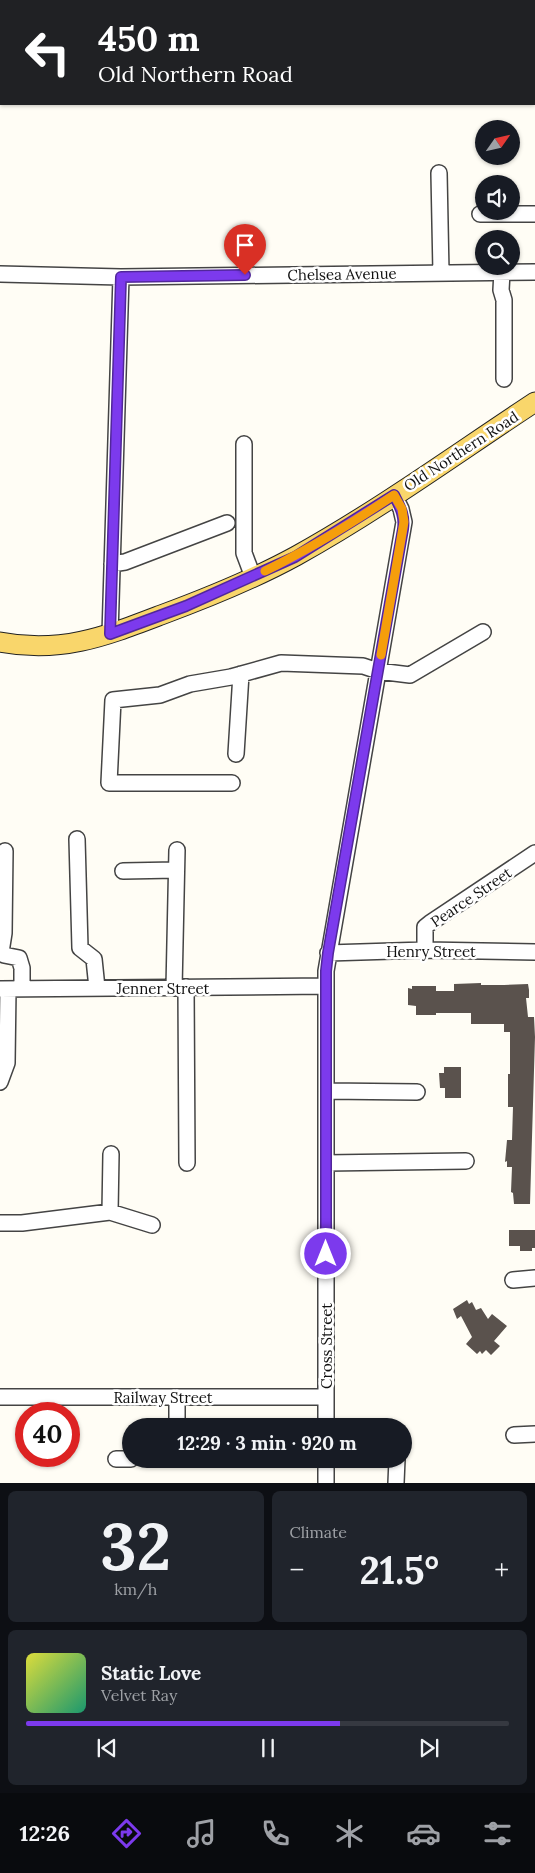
<!DOCTYPE html>
<html lang="en">
<head>
<meta charset="utf-8">
<style>
  body { margin:0; font-family:Lora,serif; background:#20242c; color:#f1f3f6; height:100vh; display:flex; flex-direction:column; font-size:19px; white-space:nowrap }
  * { box-sizing:border-box; margin:0 }
  p { font-size:16px; color:#9ea1a6 }
  .icon { flex:none; width:28px; height:28px; fill:none; stroke:currentColor; stroke-width:2; stroke-linecap:round; stroke-linejoin:round }
  .map { position:relative; height:1483px; overflow:hidden }
  .side { display:flex; flex-direction:column; gap:8px; padding:8px; background:#0d0f14; flex:1 }
  .side>* { flex:none }
  .banner { position:absolute; left:0px; top:0px; width:535px; height:105px; box-shadow:0 1px 4px #0004; background:#202124; color:#fff; overflow:hidden }
  .needle { width:32px; rotate:56deg }
  .fabs { position:absolute; left:475px; top:120px; display:grid; gap:10px }
  .fabs a { display:grid; place-items:center; width:45px; height:45px; border-radius:50%; background:#171b24; box-shadow:0 1px 4px #0004; font-size:25px }
  .speed { position:absolute; left:15px; top:1402px; display:flex; gap:10px; font-size:25px; font-weight:700; text-align:center }
  .speed>* { display:grid; place-content:center; width:65px; height:65px; border-radius:50%; background:#171b24; box-shadow:0 1px 4px #0004; line-height:1 }
  .speed .limit { border:8px solid #d22; background:#fff; color:#111 }
  .pin { position:absolute; display:grid; place-items:center; width:42px; height:42px; color:#fff; margin:-51px -21px; border-radius:50% 50% 50% 0; rotate:-45deg; box-shadow:0 0 5px #0007 }
  .pin .icon { rotate:45deg }
  .me { position:absolute; width:55px; margin:-28px; rotate:0deg; stroke-linejoin:round; filter:drop-shadow(0 0 4px #0008) }
  .turn { display:flex; align-items:center; gap:18px; height:105px; padding:0 15px; font-size:22px }
  .turn .icon { width:65px; height:65px; stroke-width:2.5 }
  .turn b { display:block; font-size:35px; line-height:42px }
  .big { font-size:38px; font-weight:700; line-height:1.1 }
  .side .widget { flex:1; display:flex; flex-direction:column; justify-content:center; gap:8px; min-width:0; padding:0 18px; border-radius:8px; background:#20242c }
  .side .dial { align-items:center; gap:0 }
  .dial b { font-size:65px; line-height:1 }
  .song { display:flex; align-items:center; gap:15px }
  .cover { width:60px; height:60px; border-radius:8px; background:linear-gradient(135deg,hsl(60 70% 55%),hsl(160 70% 35%)) }
  .played { height:5px; border-radius:2px; background:linear-gradient(90deg,#7c3aed 65%,#363941 65%) }
  .keys { display:flex; justify-content:space-around; direction:ltr }
  .heat { display:flex; justify-content:space-between; align-items:center; font-size:28px; direction:ltr }
  .side .tiles { flex:1; display:grid; gap:8px; grid-template-columns:1fr 1fr }
  .widget:last-child { grid-column:span 2 }
  .trip { position:absolute; left:122px; top:1418px; width:290px; height:50px; border-radius:25px; background:#171b24; box-shadow:0 1px 4px #0004; font-weight:700; line-height:50px; text-align:center }
  .dock { display:flex; height:80px; justify-content:space-around; align-items:center; background:#090b0e; color:#9ea1a6 }
  .dock .icon { width:35px; height:35px }
  .dock .on { color:#7c3aed }
  .dock b { font-size:22px; color:#f1f3f6 }
  .map>svg:first-child { display:block }
</style>
</head>
<body>
<div class="map">
<svg width="535" height="1483" viewBox="0 0 535 1483">
  <rect width="100%" height="100%" fill="#fffdf5"/>
  <!-- building -->
  <path fill="#5a524d" d="M481,983V985H504L528,984L529,990V998H526L528,1017H534L535,1037L530,1204H514L513,1193L511,1192L512,1167H507V1161L505,1162L507,1140H512L513,1107H508V1074H510V1032H504V1024H471V1013H436V1015H416V1006L408,1005V988L412,989V986H436V991H454V984Z
    M444,1067H461V1098H445V1088H440L439,1073H444Z
    M509,1230H535V1248H532V1251H520V1246H509Z
    M467,1300L469,1304L472,1302L476,1310L481,1308L488,1319L492,1314L507,1326L494,1341L500,1346L491,1355L486,1350L482,1354L480,1351L477,1354L466,1344L472,1337L461,1316L457,1319L453,1309Z"/>
  <g fill="none" stroke-linecap="round" stroke-linejoin="round">
    <!-- minor casing -->
    <g stroke="#444" stroke-width="18">
      <path id="minor" d="M0,1H24
        M67,1L70,0
        M0,91H1
        M534,92H535
        M439,173L441,273
        M480,214H535
        M502,272L501,290L504,300V379
        M0,274L121,277L535,272
        M244,444V553L253,577
        M112,564L125,562L227,523
        M110,634L121,277
        M236,754L241,674
        M232,783H109L113,700L160,695L190,684L231,677L281,663L363,666L378,671L410,675L483,632
        M77,839L80,948L94,959L97,988
        M5,851L4,933L1,952L4,955L19,958L22,968V989
        M123,871L176,870
        M425,950V927L430,923L535,853
        M328,953L425,950L535,952
        M186,987L187,1163
        M174,988L177,850
        M0,989L326,986
        M0,1082L7,1063L8,989
        M326,1091L417,1092
        M326,1163L466,1161
        M110,1212L111,1154
        M0,1223H22L110,1212L152,1225
        M513,1280L535,1278
        M0,1397H325
        M177,1426V1397
        M326,1426V971L404,522L401,509L394,495
        M514,1435L535,1434
        M116,1459H131
        M150,1459H241
        M326,1459V1483
        M396,1483L397,1459"/>
    </g>
    <!-- major casing -->
    <g stroke="#222" stroke-width="21">
      <path id="major" d="M0,642C61,654 106,636 161,615C207,598 254,579 296,556C379,510 456,454 535,402"/>
    </g>
    <!-- minor -->
    <use href="#minor" stroke="#fff" stroke-width="15"/>
    <!-- major -->
    <use href="#major" stroke="#f9d66b" stroke-width="19"/>
  </g>
  <g fill="none" stroke-linecap="round" stroke-linejoin="round">
    <!-- route casing -->
    <g stroke="#51269a" stroke-width="12">
      <path id="route" d="M245,275L121,277L110,634L186,606L295,557L394,495C400,507 405,515 403,529L328,953L326,971V1254"/>
    </g>
    <!-- route -->
    <use href="#route" stroke="#7c3aed" stroke-width="9"/>
    <!-- slow -->
    <path stroke="#f59e0b" stroke-width="9" d="M265,571C310,549 352,523 394,495L402,509L404,522L381,655"/>
  </g>
  <g text-anchor="middle" dominant-baseline="central" stroke-width="5" stroke-linejoin="round" paint-order="stroke">
    <!-- street labels -->
    <g font-size="15" fill="#111" stroke="#fff">
      <text transform="translate(342 274) rotate(-1)">Chelsea Avenue</text>
      <text transform="translate(461 451) rotate(-33)">Old Northern Road</text>
      <text transform="translate(471 897) rotate(-34)">Pearce Street</text>
      <text x="431" y="951">Henry Street</text>
      <text x="163" y="988">Jenner Street</text>
      <text transform="translate(326 1346) rotate(-90)">Cross Street</text>
      <text x="163" y="1397">Railway Street</text>
    </g>
  </g>
</svg>
<div class="fabs">
<a><svg class="needle" viewBox="-14 -14 28 28"><path d="M0-13l5 13h-10z" fill="#e53935"/><path d="M0 13l5-13h-10z" fill="#9ea1a6"/></svg></a>
<a><svg class="icon" aria-label="sound" viewBox="0 0 24 24"><path d="M4 9h4l5-4v14l-5-4H4zM17 9q2 3 0 6"/></svg></a>
<a><svg class="icon" aria-label="search" viewBox="0 0 24 24"><circle cx="10" cy="10" r="6"/><path d="M15 15l6 6"/></svg></a>
</div>
<div class="speed"><div class="limit">40</div></div>
<div class="pin" style="left:245px;top:275px;background:#d93025"><svg class="icon" aria-label="arrive" viewBox="0 0 24 24"><path d="M6 21V4h12l-3 4 3 4H6"/></svg></div>
<svg class="me" style="left:326px;top:1254px" viewBox="-20 -20 40 40"><circle r="17" fill="#7c3aed" stroke="#fff" stroke-width="3"/><path d="M0-11L8 9 0 5-8 9z" fill="#fff"/></svg>
<div class="trip">12:29 · 3 min · 920 m</div>
<div class="banner">
<div class="turn"><svg class="icon" aria-label="left" viewBox="0 0 24 24"><path d="M17 20v-9H6M10 6l-5 5 5 5"/></svg><div><b>450 m</b>Old Northern Road</div></div>
</div>
</div>
<section class="side">
<div class="tiles">
<div class="widget dial"><b>32</b><p>km/h</p></div>
<div class="widget"><p>Climate</p>
<div class="heat"><a>−</a><b class="big">21.5°</b><a>+</a></div>
</div>
<div class="widget">
<div class="song"><i class="cover"></i><div><b>Static Love</b><p>Velvet Ray</p></div></div>
<div class="played"></div>
<div class="keys"><svg class="icon" aria-label="previous" viewBox="0 0 24 24"><path d="M18 5L8 12l10 7zM5 5v14"/></svg><svg class="icon" aria-label="pause" viewBox="0 0 24 24"><path d="M8 5v14M16 5v14"/></svg><svg class="icon" aria-label="next" viewBox="0 0 24 24"><path d="M6 5l10 7-10 7zM19 5v14"/></svg></div>
</div>
</div>
</section>
<nav class="dock">
<b>12:26</b>
<svg class="icon on" aria-label="directions" viewBox="0 0 24 24"><path d="M12 3l9 9-9 9-9-9zM9 14v-3h6M13 9l2 2-2 2"/></svg>
<svg class="icon" aria-label="music" viewBox="0 0 24 24"><path d="M9 18V5l10-2v13"/><circle cx="6" cy="18" r="3"/><circle cx="16" cy="16" r="3"/></svg>
<svg class="icon" aria-label="phone" viewBox="0 0 24 24"><path d="M5 4h4l2 5-3 2q2 4 5 5l2-3 5 2v4C11 20 4 13 5 4z"/></svg>
<svg class="icon" aria-label="climate" viewBox="0 0 24 24"><path d="M12 3v18M4 7l16 10M4 17L20 7"/></svg>
<svg class="icon" aria-label="car" viewBox="0 0 24 24"><path d="M5 17H2v-5l4-1 3-4h7l3 4 3 1v5h-3M9 17h6M6 11h13"/><circle cx="7" cy="17" r="2"/><circle cx="17" cy="17" r="2"/></svg>
<svg class="icon" aria-label="filters" viewBox="0 0 24 24"><path d="M4 7h16M4 17h16"/><circle cx="9" cy="7" r="2"/><circle cx="15" cy="17" r="2"/></svg>
</nav>
</body>
</html>
